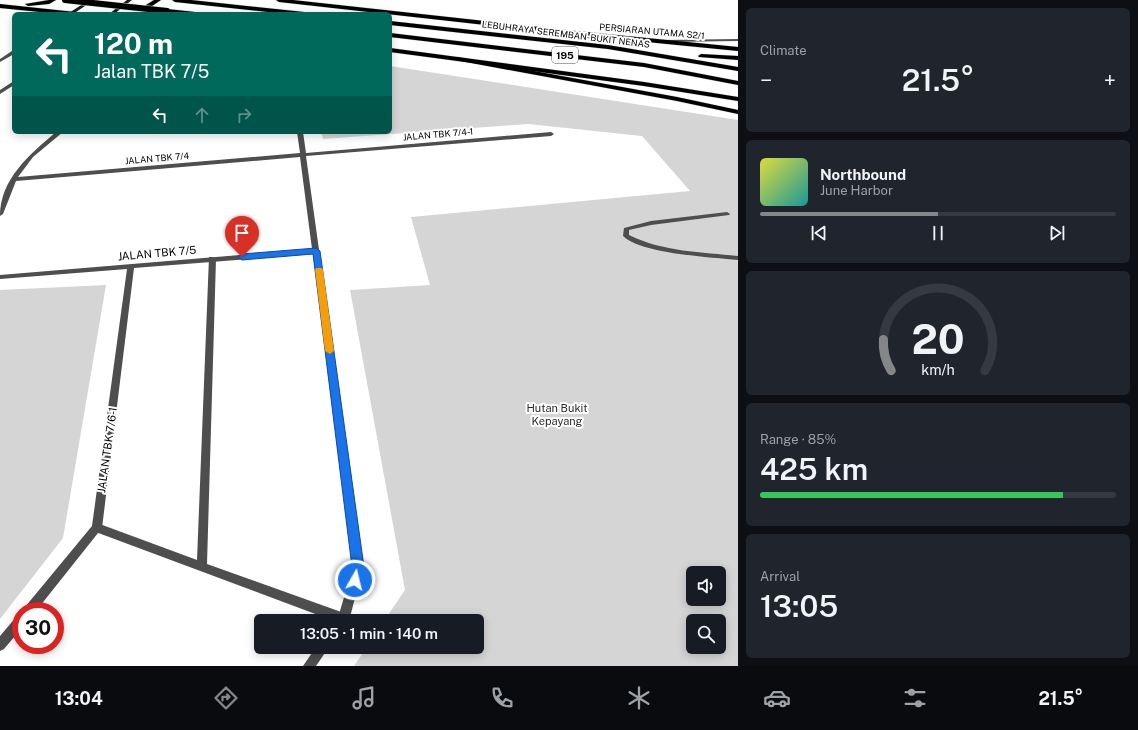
<!DOCTYPE html>
<html lang="en">
<head>
<meta charset="utf-8">
<style>
  body { margin:0; font-family:"Public Sans",sans-serif; background:#20242c; color:#f1f3f6; height:100vh; display:flex; flex-direction:column; font-size:15px; white-space:nowrap }
  * { box-sizing:border-box; margin:0 }
  p { font-size:13px; color:#9ea1a6 }
  .icon { flex:none; width:22px; height:22px; fill:none; stroke:currentColor; stroke-width:2; stroke-linecap:round; stroke-linejoin:round }
  .map { position:relative; flex:1; overflow:hidden }
  .side { display:flex; flex-direction:column; gap:8px; padding:8px; background:#0d0f14; width:400px }
  .side>* { flex:none }
  .top-card { position:absolute; left:12px; top:12px; width:380px; height:122px; border-radius:6px; box-shadow:0 2px 10px #0003; background:#00695c; color:#fff; overflow:hidden }
  .tools { position:absolute; left:686px; top:566px; display:grid; gap:8px }
  .tools a { display:grid; place-items:center; width:40px; height:40px; border-radius:6px; background:#171b24; box-shadow:0 2px 10px #0003; font-size:20px }
  .speed { position:absolute; left:12px; top:602px; display:flex; gap:8px; font-size:20px; font-weight:700; text-align:center }
  .speed>* { display:grid; place-content:center; width:52px; height:52px; border-radius:50%; background:#171b24; box-shadow:0 2px 10px #0003; line-height:1 }
  .speed .limit { border:6px solid #d22; background:#fff; color:#111 }
  .pin { position:absolute; display:grid; place-items:center; width:34px; height:34px; color:#fff; margin:-41px -17px; border-radius:50% 50% 50% 0; rotate:-45deg; box-shadow:0 0 4px #0007 }
  .pin .icon { rotate:45deg }
  .me { position:absolute; width:44px; margin:-22px; rotate:8deg; stroke-linejoin:round; filter:drop-shadow(0 0 3px #0008) }
  .turn { display:flex; align-items:center; gap:14px; height:84px; padding:0 16px; font-size:18px }
  .turn .icon { width:52px; height:52px; stroke-width:2.5 }
  .turn b { display:block; font-size:28px; line-height:34px }
  .lanes { display:flex; align-items:center; height:38px; padding:0 16px; background:#0003; justify-content:center; gap:20px; direction:ltr }
  .lanes .off { opacity:.35 }
  .big { font-size:30px; font-weight:600; line-height:1.1 }
  .side .card { flex:1; display:flex; flex-direction:column; justify-content:center; gap:6px; min-width:0; padding:0 14px; border-radius:6px; background:#20242c }
  .side .dial { align-items:center; gap:0 }
  .dial svg { height:104px; overflow:visible; fill:none; stroke:#363941; stroke-width:7; stroke-linecap:round; text-anchor:middle }
  .dial text { fill:#f1f3f6; stroke:none }
  .song { display:flex; align-items:center; gap:12px }
  .cover { width:48px; height:48px; border-radius:6px; background:linear-gradient(135deg,hsl(60 70% 55%),hsl(180 70% 35%)) }
  .played { height:4px; border-radius:2px; background:linear-gradient(90deg,#858687 50%,#363941 50%) }
  .keys { display:flex; justify-content:space-around; direction:ltr }
  .heat { display:flex; justify-content:space-between; align-items:center; font-size:22px; direction:ltr }
  .charge { height:6px; border-radius:3px; background:linear-gradient(90deg,#34c759 85%,#363941 0) }
  .trip { position:absolute; left:254px; top:614px; width:230px; height:40px; border-radius:6px; background:#171b24; box-shadow:0 2px 10px #0003; font-weight:600; line-height:40px; text-align:center }
  .tabs { display:flex; height:64px; justify-content:space-around; align-items:center; background:#090b0e; color:#9ea1a6 }
  .tabs .icon { width:28px; height:28px }
  .tabs .on { color:#858687 }
  .tabs b { font-size:18px; color:#f1f3f6 }
  main { display:flex; flex:1; min-height:0 }
  .map>svg:first-child { display:block }
</style>
</head>
<body>
<main>
<div class="map">
<svg width="738" height="666" viewBox="0 0 738 666">
  <rect width="100%" height="100%" fill="#fff"/>
  <!-- green -->
  <path fill="#d5d5d5" fill-rule="evenodd" d="M390,66L738,120V666H354L367,647H477V621H384L405,590L350,290L430,285L411,217L690,191L642,136L528,124L323,139L321,132H390ZM693,573H719V599H693ZM693,621H719V647H693Z
    M106,285L63,538L0,619V290Z"/>
  <g fill="none" stroke-linecap="round" stroke-linejoin="round">
    <!-- primary casing -->
    <g stroke="#dbdbdb" stroke-width="1">
      <path id="primary" d="M49,0H56L49,4L28,6L25,4Z
        M154,0H161L152,6L153,14H147L146,5Z
        M276,0H293L576,31L738,47V51L576,35L279,2Z
        M0,4L75,12L78,14H60L0,8Z
        M390,48L644,82L738,97V101L644,86L390,52Z"/>
    </g>
    <!-- trunk casing -->
    <g stroke="#dbdbdb" stroke-width="1">
      <path id="trunk" d="M172,0H191L304,12L307,14H287L175,2Z
        M167,9L195,12L198,14L165,12V10Z
        M390,21L608,45L738,67V71L608,49L390,25Z
        M390,33L644,63L738,81V85L644,67L390,37Z
        M701,54L738,56V60L699,57L698,56Z
        M457,57L677,97L738,110V114L677,101L455,60V58Z"/>
    </g>
    <!-- service -->
    <path fill="#4e4e4e" fill-rule="evenodd" d="M727,212L730,214L729,215L651,225L629,230V235C663,252 702,252 738,256V260C711,257 641,254 623,236L624,228L651,221Z
      M209,257H212L216,259L207,564L344,613L348,615L350,619L349,621H334L93,531L92,528L93,525L97,523L197,560Z"/>
    <!-- minor -->
    <path fill="#4e4e4e" fill-rule="evenodd" d="M738,39V41L663,42L661,41L663,40Z
      M56,132H63L33,157L18,177L300,153L297,132H303L306,153L551,132L554,134L551,136L306,156L363,567L349,621H337L353,567L313,254L134,268L102,528L36,611H23L25,607L92,526L127,269L0,279V275L312,249L300,157L16,181L3,214L0,216C0,179 30,154 56,132Z
      M21,614V629L4,649L0,651V636L17,616Z
      M316,647H329L316,666H303Z"/>
    <!-- tertiary -->
    <path fill="#4e4e4e" fill-rule="evenodd" d="M12,51H14V54L0,62V59Z
      M14,81V85L0,94V90Z"/>
    <!-- secondary -->
    <path fill="#1b1b1b" fill-rule="evenodd" d="M89,0H94L73,14L69,13Z
      M127,0H132L114,14H109Z"/>
    <!-- primary -->
    <use href="#primary" fill="#000" fill-rule="evenodd"/>
    <!-- trunk -->
    <use href="#trunk" fill="#000" fill-rule="evenodd"/>
    <!-- trunk-bridge casing -->
    <g stroke="#dbdbdb" stroke-width="7" stroke-linecap="butt">
      <path id="trunk-bridge" d="M65,0L167,11"/>
    </g>
    <!-- trunk-bridge -->
    <use href="#trunk-bridge" stroke="#000" stroke-width="6"/>
  </g>
  <!-- route -->
  <path fill="#1a73e8" stroke="#114b97" d="M316,248L320,251L364,567L359,584L355,586L351,584L349,580L352,567L313,254L242,260L238,257L242,254Z"/>
  <!-- slow -->
  <path fill="#f59e0b" d="M316,268H322L323,270L334,351L330,354L325,351L315,270Z"/>
  <g text-anchor="middle" dominant-baseline="central" stroke-width="4" stroke-linejoin="round" paint-order="stroke">
    <!-- far-street labels -->
    <g font-size="9" fill="#000" stroke="#fff">
      <text transform="translate(652 31) rotate(5)">PERSIARAN UTAMA S2/1</text>
      <text transform="translate(566 34) rotate(7)">LEBUHRAYA SEREMBAN-BUKIT NENAS</text>
      <text transform="translate(438 134) rotate(-5)">JALAN TBK 7/4-1</text>
      <text transform="translate(157 158) rotate(-5)">JALAN TBK 7/4</text>
    </g>
    <!-- shield labels -->
    <rect fill="#fff" stroke="#4c4c4c" stroke-width="1" x="552" y="47" width="26" height="16" rx="3"/>
    <g font-size="10" font-weight="bold" fill="#000">
      <text x="565" y="55">195</text>
    </g>
    <!-- street labels -->
    <g font-size="11" fill="#000" stroke="#fff">
      <text transform="translate(157 253) rotate(-5)">JALAN TBK 7/5</text>
      <text transform="translate(107 450) rotate(-82)">JALAN TBK 7/6-1</text>
    </g>
    <!-- park labels -->
    <g font-size="11" fill="#2c2c2c" stroke="#fff">
      <text x="557" y="408">Hutan Bukit<tspan x="557" dy="13">Kepayang</tspan></text>
    </g>
  </g>
</svg>
<div class="tools">
<a><svg class="icon" aria-label="sound" viewBox="0 0 24 24"><path d="M4 9h4l5-4v14l-5-4H4zM17 9q2 3 0 6"/></svg></a>
<a><svg class="icon" aria-label="search" viewBox="0 0 24 24"><circle cx="10" cy="10" r="6"/><path d="M15 15l6 6"/></svg></a>
</div>
<div class="speed"><div class="limit">30</div></div>
<div class="pin" style="left:242px;top:257px;background:#d93025"><svg class="icon" aria-label="arrive" viewBox="0 0 24 24"><path d="M6 21V4h12l-3 4 3 4H6"/></svg></div>
<svg class="me" style="left:355px;top:580px" viewBox="-20 -20 40 40"><circle r="17" fill="#1a73e8" stroke="#fff" stroke-width="3"/><path d="M0-11L8 9 0 5-8 9z" fill="#fff"/></svg>
<div class="trip">13:05 · 1 min · 140 m</div>
<div class="top-card">
<div class="turn"><svg class="icon" aria-label="left" viewBox="0 0 24 24"><path d="M17 20v-9H6M10 6l-5 5 5 5"/></svg><div><b>120 m</b>Jalan TBK 7/5</div></div>
<div class="lanes"><svg class="icon" aria-label="left" viewBox="0 0 24 24"><path d="M17 20v-9H6M10 6l-5 5 5 5"/></svg><svg class="icon off" aria-label="ahead" viewBox="0 0 24 24"><path d="M12 20V5M6 11l6-6 6 6"/></svg><svg class="icon off" aria-label="right" viewBox="0 0 24 24"><path d="M7 20v-9h11M14 6l5 5-5 5"/></svg></div>
</div>
</div>
<section class="side">
<div class="card"><p>Climate</p>
<div class="heat"><a>−</a><b class="big">21.5°</b><a>+</a></div>
</div>
<div class="card">
<div class="song"><i class="cover"></i><div><b>Northbound</b><p>June Harbor</p></div></div>
<div class="played"></div>
<div class="keys"><svg class="icon" aria-label="previous" viewBox="0 0 24 24"><path d="M18 5L8 12l10 7zM5 5v14"/></svg><svg class="icon" aria-label="pause" viewBox="0 0 24 24"><path d="M8 5v14M16 5v14"/></svg><svg class="icon" aria-label="next" viewBox="0 0 24 24"><path d="M6 5l10 7-10 7zM19 5v14"/></svg></div>
</div>
<div class="card dial"><svg viewBox="0 0 100 80">
<path d="M14 69A42 42 0 1 1 86 69"/>
<path d="M14 69A42 42 0 0 1 8 45" stroke="#858687"/>
<text x="50" y="56" font-size="32" font-weight="700">20</text>
<text x="50" y="72" font-size="11">km/h</text>
</svg></div>
<div class="card"><p>Range · 85%</p><b class="big">425 km</b><div class="charge"></div></div>
<div class="card"><p>Arrival</p><b class="big">13:05</b></div>
</section>
</main>
<nav class="tabs">
<b>13:04</b>
<svg class="icon on" aria-label="directions" viewBox="0 0 24 24"><path d="M12 3l9 9-9 9-9-9zM9 14v-3h6M13 9l2 2-2 2"/></svg>
<svg class="icon" aria-label="music" viewBox="0 0 24 24"><path d="M9 18V5l10-2v13"/><circle cx="6" cy="18" r="3"/><circle cx="16" cy="16" r="3"/></svg>
<svg class="icon" aria-label="phone" viewBox="0 0 24 24"><path d="M5 4h4l2 5-3 2q2 4 5 5l2-3 5 2v4C11 20 4 13 5 4z"/></svg>
<svg class="icon" aria-label="climate" viewBox="0 0 24 24"><path d="M12 3v18M4 7l16 10M4 17L20 7"/></svg>
<svg class="icon" aria-label="car" viewBox="0 0 24 24"><path d="M5 17H2v-5l4-1 3-4h7l3 4 3 1v5h-3M9 17h6M6 11h13"/><circle cx="7" cy="17" r="2"/><circle cx="17" cy="17" r="2"/></svg>
<svg class="icon" aria-label="filters" viewBox="0 0 24 24"><path d="M4 7h16M4 17h16"/><circle cx="9" cy="7" r="2"/><circle cx="15" cy="17" r="2"/></svg>
<b>21.5°</b>
</nav>
</body>
</html>
